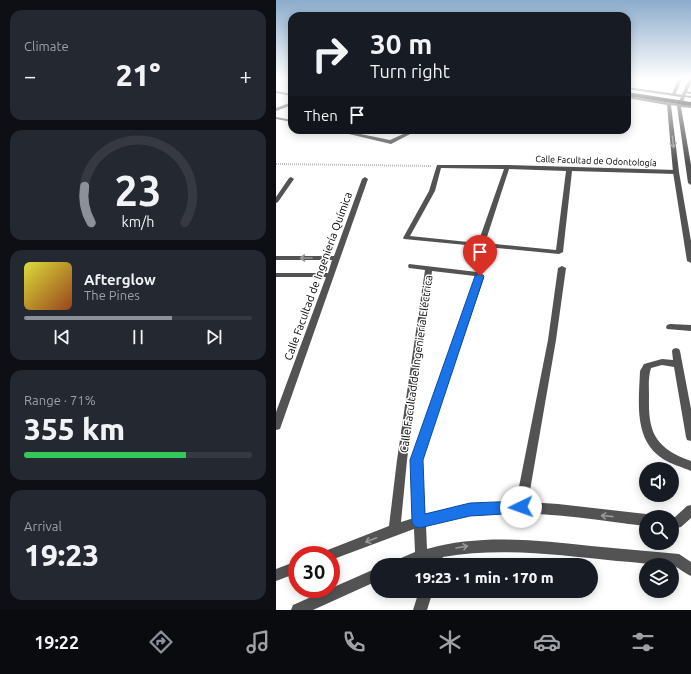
<!DOCTYPE html>
<html lang="en">
<head>
<meta charset="utf-8">
<style>
  body { margin:0; font-family:Ubuntu,sans-serif; background:#242831; color:#f1f3f6; height:100vh; display:flex; flex-direction:column; font-size:15px; white-space:nowrap }
  * { box-sizing:border-box; margin:0 }
  p { font-size:13px; color:#9ea1a6 }
  .icon { flex:none; width:22px; height:22px; fill:none; stroke:currentColor; stroke-width:2; stroke-linecap:round; stroke-linejoin:round }
  .map { position:relative; flex:1; overflow:hidden }
  .sheet { display:flex; flex-direction:column; gap:10px; padding:10px; background:#0d0f14; width:276px }
  .sheet>* { flex:none }
  .hud { position:absolute; left:12px; top:12px; width:343px; height:122px; border-radius:12px; box-shadow:0 2px 10px #0003; background:#171b24; color:#f1f3f6; overflow:hidden }
  .controls { position:absolute; left:363px; top:462px; display:grid; gap:8px }
  .controls a { display:grid; place-items:center; width:40px; height:40px; border-radius:50%; background:#171b24; box-shadow:0 2px 10px #0003; font-size:20px }
  .speed { position:absolute; left:12px; top:546px; display:flex; gap:8px; font-size:20px; font-weight:700; text-align:center }
  .speed>* { display:grid; place-content:center; width:52px; height:52px; border-radius:50%; background:#171b24; box-shadow:0 2px 10px #0003; line-height:1 }
  .speed .limit { border:6px solid #d22; background:#fff; color:#111 }
  .pin { position:absolute; display:grid; place-items:center; width:34px; height:34px; color:#fff; margin:-41px -17px; border-radius:50% 50% 50% 0; rotate:-45deg; box-shadow:0 0 4px #0007 }
  .pin .icon { rotate:45deg }
  .me { position:absolute; width:44px; margin:-22px; rotate:267deg; stroke-linejoin:round; filter:drop-shadow(0 0 3px #0008) }
  .turn { display:flex; align-items:center; gap:14px; height:84px; padding:0 16px; font-size:18px }
  .turn .icon { width:52px; height:52px; stroke-width:2.5 }
  .turn b { display:block; font-size:28px; line-height:34px }
  .then { display:flex; align-items:center; height:38px; padding:0 16px; background:#0003; gap:8px; font-size:15px }
  .big { font-size:30px; font-weight:800; line-height:1.1 }
  .sheet .tile { flex:1; display:flex; flex-direction:column; justify-content:center; gap:6px; min-width:0; padding:0 14px; border-radius:12px; background:#242831 }
  .sheet .dial { align-items:center; gap:0 }
  .dial svg { height:104px; overflow:visible; fill:none; stroke:#363941; stroke-width:7; stroke-linecap:round; text-anchor:middle }
  .dial text { fill:#f1f3f6; stroke:none }
  .song { display:flex; align-items:center; gap:12px }
  .cover { width:48px; height:48px; border-radius:6px; background:linear-gradient(135deg,hsl(60 70% 55%),hsl(20 70% 35%)) }
  .played { height:4px; border-radius:2px; background:linear-gradient(90deg,#8c9099 65%,#363941 65%) }
  .keys { display:flex; justify-content:space-around; direction:ltr }
  .heat { display:flex; justify-content:space-between; align-items:center; font-size:22px; direction:ltr }
  .charge { height:6px; border-radius:3px; background:linear-gradient(90deg,#34c759 71%,#363941 0) }
  .trip { position:absolute; left:94px; top:558px; width:228px; height:40px; border-radius:20px; background:#171b24; box-shadow:0 2px 10px #0003; font-weight:800; line-height:40px; text-align:center }
  .tabs { display:flex; height:64px; justify-content:space-around; align-items:center; background:#090b0e; color:#9ea1a6 }
  .tabs .icon { width:28px; height:28px }
  .tabs .current { color:#8c9099 }
  .tabs b { font-size:18px; color:#f1f3f6 }
  main { display:flex; flex:1; min-height:0 }
  .map>svg:first-child { display:block }
</style>
</head>
<body>
<main>
<section class="sheet">
<div class="tile"><p>Climate</p>
<div class="heat"><a>−</a><b class="big">21°</b><a>+</a></div>
</div>
<div class="tile dial"><svg viewBox="0 0 100 80">
<path d="M14 69A42 42 0 1 1 86 69"/>
<path d="M14 69A42 42 0 0 1 9 41" stroke="#8c9099"/>
<text x="50" y="56" font-size="32" font-weight="700">23</text>
<text x="50" y="72" font-size="11">km/h</text>
</svg></div>
<div class="tile">
<div class="song"><i class="cover"></i><div><b>Afterglow</b><p>The Pines</p></div></div>
<div class="played"></div>
<div class="keys"><svg class="icon" aria-label="previous" viewBox="0 0 24 24"><path d="M18 5L8 12l10 7zM5 5v14"/></svg><svg class="icon" aria-label="pause" viewBox="0 0 24 24"><path d="M8 5v14M16 5v14"/></svg><svg class="icon" aria-label="next" viewBox="0 0 24 24"><path d="M6 5l10 7-10 7zM19 5v14"/></svg></div>
</div>
<div class="tile"><p>Range · 71%</p><b class="big">355 km</b><div class="charge"></div></div>
<div class="tile"><p>Arrival</p><b class="big">19:23</b></div>
</section>
<div class="map">
<svg width="415" height="610" viewBox="0 0 415 610">
  <rect width="100%" height="100%" fill="#fff"/>
  <g fill="none" stroke-linecap="round" stroke-linejoin="round">
    <!-- path -->
    <path stroke="#757575" stroke-width="2" stroke-dasharray="0.5 1.5" stroke-linecap="butt" d="M0,164L155,166"/>
    <!-- service -->
    <path fill="#535353" fill-rule="evenodd" d="M408,91L415,92V94L408,93Z
      M394,324L415,325V331L391,329L390,327L391,325Z
      M400,348L403,349L404,351L415,409V441L411,440L410,437L398,367L386,365L375,368C372,377 373,388 373,397C372,434 380,448 415,461V471C406,467 395,464 387,459C357,440 363,401 364,371L368,364L386,359L397,360L396,351L397,349Z"/>
    <!-- minor -->
    <path fill="#535353" fill-rule="evenodd" d="M403,78H407L399,95L395,96Z
      M413,78H415V83L409,96L405,97Z
      M0,91L16,94V96L0,93Z
      M16,102V105L0,111V108Z
      M0,117L16,120V122L0,119Z
      M56,130H65L114,140L136,130H142L115,144Z
      M161,165H231L400,170L403,172L400,174L296,171L287,252L283,254L128,239L127,238L153,191ZM165,168L228,169L202,243L134,236L159,191ZM233,169L290,171L280,250L209,243Z
      M15,177L18,179L2,202L0,203V197L13,178Z
      M89,177L92,179L5,426L4,429L0,430V412L50,277H0V273H52L56,260H0V256H58L86,179Z
      M133,264L201,272H204L208,278L146,460L149,514L195,504L240,502L272,340L282,268L286,266L290,268L280,340L252,502L282,504L370,514L375,517H370V526C295,517 223,503 150,525L151,549C204,534 260,540 315,546C344,549 374,551 403,554L415,562V576C408,573 402,567 396,565C378,565 359,562 341,561C282,555 225,547 167,557L164,565H152L153,560L138,565H116L118,561L139,552L138,529L55,560V555H47L49,551L113,526L121,460L149,270L133,268L132,266ZM156,271L199,276L200,278L136,460L138,518L125,522L131,460Z
      M415,505V518L405,527L396,529V517H399L411,506Z
      M21,561V573L0,581V569Z
      M101,568V581L37,610H15L17,605Z
      M143,591H157L151,610H137Z"/>
    <!-- tertiary -->
    <path fill="#535353" fill-rule="evenodd" d="M351,87L415,96V98L409,97L406,104L415,106V108L405,107L415,165V185L412,183L401,106L395,105L403,172L415,241V263L411,261L397,172L391,105L351,98V96L402,104L405,97L351,89Z"/>
    <!-- primary -->
    <path fill="#000" fill-rule="evenodd" d="M351,92L415,102V106L351,96Z"/>
  </g>
  <!-- one-way arrows -->
  <defs><path id="oneway-shaft" d="M-6 0H5M1.5-3L5.5 0L1.5 3" fill="none" stroke-width="1.6" stroke-linecap="round" stroke-linejoin="round"/></defs>
  <g stroke="#989898">
    <use href="#oneway-shaft" transform="translate(397 142) rotate(84)"/>
    <use href="#oneway-shaft" transform="translate(30 258) rotate(180)"/>
    <use href="#oneway-shaft" transform="translate(331 516) rotate(-174)"/>
    <use href="#oneway-shaft" transform="translate(95 540) rotate(159)"/>
    <use href="#oneway-shaft" transform="translate(186 547) rotate(-10)"/>
  </g>
  <!-- sky -->
  <linearGradient id="sky" x2="0" y2="1"><stop stop-color="#8baccc"/><stop offset="0.48" stop-color="#fff"/><stop offset="1" stop-color="#fff" stop-opacity="0"/></linearGradient>
  <rect width="415" height="163" fill="url(#sky)"/>
  <!-- route -->
  <path fill="#1a73e8" stroke="#114b97" d="M204,273L208,276L147,460L149,514L194,503L245,501L250,503L252,507L250,511L245,513L194,516L143,528L138,526L136,522L134,460L199,276Z"/>
  <g text-anchor="middle" dominant-baseline="central" stroke-width="3" stroke-linejoin="round" paint-order="stroke">
    <!-- far-street labels -->
    <g font-size="9" fill="#000" stroke="#fff">
      <text transform="translate(320 161) rotate(2)">Calle Facultad de Odontología</text>
    </g>
    <!-- street labels -->
    <g font-size="11" fill="#000" stroke="#fff">
      <text transform="translate(42 276) rotate(-70)">Calle Facultad de Ingenierίa Quίmica</text>
      <text transform="translate(140 364) rotate(-82)">Calle Facultad de Ingeniería Eléctrica</text>
    </g>
  </g>
</svg>
<div class="controls">
<a><svg class="icon" aria-label="sound" viewBox="0 0 24 24"><path d="M4 9h4l5-4v14l-5-4H4zM17 9q2 3 0 6"/></svg></a>
<a><svg class="icon" aria-label="search" viewBox="0 0 24 24"><circle cx="10" cy="10" r="6"/><path d="M15 15l6 6"/></svg></a>
<a><svg class="icon" aria-label="layers" viewBox="0 0 24 24"><path d="M12 4l9 5-9 5-9-5zM3 14l9 5 9-5"/></svg></a>
</div>
<div class="speed"><div class="limit">30</div></div>
<div class="pin" style="left:204px;top:276px;background:#d93025"><svg class="icon" aria-label="arrive" viewBox="0 0 24 24"><path d="M6 21V4h12l-3 4 3 4H6"/></svg></div>
<svg class="me" style="left:245px;top:507px" viewBox="-20 -20 40 40"><circle r="19" fill="#fff"/><path d="M0-13L10 11 0 6-10 11z" fill="#1a73e8"/></svg>
<div class="trip">19:23 · 1 min · 170 m</div>
<div class="hud">
<div class="turn"><svg class="icon" aria-label="right" viewBox="0 0 24 24"><path d="M7 20v-9h11M14 6l5 5-5 5"/></svg><div><b>30 m</b>Turn right</div></div>
<div class="then">Then<svg class="icon" aria-label="arrive" viewBox="0 0 24 24"><path d="M6 21V4h12l-3 4 3 4H6"/></svg></div>
</div>
</div>
</main>
<nav class="tabs">
<b>19:22</b>
<svg class="icon current" aria-label="directions" viewBox="0 0 24 24"><path d="M12 3l9 9-9 9-9-9zM9 14v-3h6M13 9l2 2-2 2"/></svg>
<svg class="icon" aria-label="music" viewBox="0 0 24 24"><path d="M9 18V5l10-2v13"/><circle cx="6" cy="18" r="3"/><circle cx="16" cy="16" r="3"/></svg>
<svg class="icon" aria-label="phone" viewBox="0 0 24 24"><path d="M5 4h4l2 5-3 2q2 4 5 5l2-3 5 2v4C11 20 4 13 5 4z"/></svg>
<svg class="icon" aria-label="climate" viewBox="0 0 24 24"><path d="M12 3v18M4 7l16 10M4 17L20 7"/></svg>
<svg class="icon" aria-label="car" viewBox="0 0 24 24"><path d="M5 17H2v-5l4-1 3-4h7l3 4 3 1v5h-3M9 17h6M6 11h13"/><circle cx="7" cy="17" r="2"/><circle cx="17" cy="17" r="2"/></svg>
<svg class="icon" aria-label="filters" viewBox="0 0 24 24"><path d="M4 7h16M4 17h16"/><circle cx="9" cy="7" r="2"/><circle cx="15" cy="17" r="2"/></svg>
</nav>
</body>
</html>
